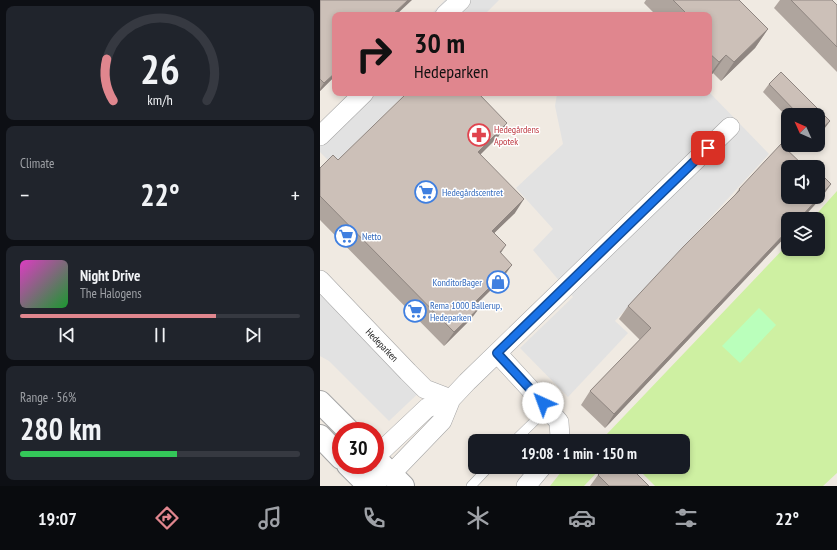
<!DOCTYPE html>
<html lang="en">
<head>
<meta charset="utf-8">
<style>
  body { margin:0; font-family:"PT Sans Narrow",sans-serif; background:#20242c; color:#f1f3f6; height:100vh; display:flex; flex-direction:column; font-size:15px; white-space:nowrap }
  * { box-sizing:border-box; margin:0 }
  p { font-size:13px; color:#9ea1a6 }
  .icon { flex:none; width:22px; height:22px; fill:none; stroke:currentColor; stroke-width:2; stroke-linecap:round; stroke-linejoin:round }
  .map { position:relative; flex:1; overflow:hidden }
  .side { display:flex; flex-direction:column; gap:6px; padding:6px; background:#0d0f14; width:320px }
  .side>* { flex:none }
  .hud { position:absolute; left:12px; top:12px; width:380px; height:84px; border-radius:8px; box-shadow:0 2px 6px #0003; background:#e0868e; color:#111; overflow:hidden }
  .needle { width:26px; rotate:315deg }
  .controls { position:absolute; left:461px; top:108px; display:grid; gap:8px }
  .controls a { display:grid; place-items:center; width:44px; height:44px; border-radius:8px; background:#171b24; box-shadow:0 2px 6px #0003; font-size:20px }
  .speed { position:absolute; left:12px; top:422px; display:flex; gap:8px; font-size:20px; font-weight:700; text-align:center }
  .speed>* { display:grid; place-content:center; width:52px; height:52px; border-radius:50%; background:#171b24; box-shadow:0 2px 6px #0003; line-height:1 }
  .speed .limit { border:6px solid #d22; background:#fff; color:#111 }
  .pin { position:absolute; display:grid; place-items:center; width:34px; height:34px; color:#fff; margin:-17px; border-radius:8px; box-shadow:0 2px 6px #0006 }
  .me { position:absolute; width:44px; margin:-22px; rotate:317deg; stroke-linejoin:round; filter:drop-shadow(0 0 3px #0008) }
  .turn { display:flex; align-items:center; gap:14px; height:84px; padding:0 16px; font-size:18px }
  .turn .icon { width:52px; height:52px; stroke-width:2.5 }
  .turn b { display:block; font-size:28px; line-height:34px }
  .big { font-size:30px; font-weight:800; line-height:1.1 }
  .side .card { flex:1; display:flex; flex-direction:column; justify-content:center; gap:6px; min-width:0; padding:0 14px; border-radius:8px; background:#20242c }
  .side .dial { align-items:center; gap:0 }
  .dial svg { height:104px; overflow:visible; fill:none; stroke:#363941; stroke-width:7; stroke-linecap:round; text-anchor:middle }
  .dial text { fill:#f1f3f6; stroke:none }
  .song { display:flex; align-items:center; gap:12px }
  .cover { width:48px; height:48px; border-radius:6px; background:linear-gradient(135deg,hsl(310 70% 55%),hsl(130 70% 35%)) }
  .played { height:4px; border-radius:2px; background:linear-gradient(90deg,#e0868e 70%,#363941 70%) }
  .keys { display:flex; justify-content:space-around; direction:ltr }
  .heat { display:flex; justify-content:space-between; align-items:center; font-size:22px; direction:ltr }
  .charge { height:6px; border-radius:3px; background:linear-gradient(90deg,#34c759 56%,#363941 0) }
  .trip { position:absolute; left:148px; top:434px; width:222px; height:40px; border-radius:8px; background:#171b24; box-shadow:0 2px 6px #0003; font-weight:800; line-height:40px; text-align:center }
  .menu { display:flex; height:64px; justify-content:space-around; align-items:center; background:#090b0e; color:#9ea1a6 }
  .menu .icon { width:28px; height:28px }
  .menu .on { color:#e0868e }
  .menu b { font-size:18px; color:#f1f3f6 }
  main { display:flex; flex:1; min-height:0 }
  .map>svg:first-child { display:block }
</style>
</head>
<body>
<main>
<section class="side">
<div class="card dial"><svg viewBox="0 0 100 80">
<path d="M14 69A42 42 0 1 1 86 69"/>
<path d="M14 69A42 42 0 0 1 9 37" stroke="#e0868e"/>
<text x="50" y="56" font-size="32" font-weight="700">26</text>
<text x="50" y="72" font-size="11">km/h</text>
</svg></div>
<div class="card"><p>Climate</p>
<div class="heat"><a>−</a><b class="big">22°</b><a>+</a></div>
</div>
<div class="card">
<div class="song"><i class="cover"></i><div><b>Night Drive</b><p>The Halogens</p></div></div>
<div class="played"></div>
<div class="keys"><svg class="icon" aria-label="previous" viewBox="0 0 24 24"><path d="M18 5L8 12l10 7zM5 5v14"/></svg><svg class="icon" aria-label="pause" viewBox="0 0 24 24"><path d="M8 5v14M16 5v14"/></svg><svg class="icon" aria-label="next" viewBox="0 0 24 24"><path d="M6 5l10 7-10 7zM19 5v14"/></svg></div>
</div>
<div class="card"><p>Range · 56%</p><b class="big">280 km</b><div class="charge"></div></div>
</section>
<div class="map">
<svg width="517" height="486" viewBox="0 0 517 486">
  <rect width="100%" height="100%" fill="#f0eae2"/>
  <!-- grass -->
  <path fill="#cef0a2" d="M517,191V473L503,486H335L316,467H363V441H290L285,436L468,244V249H498V219H492Z
    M245,467H282L264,486H230Z"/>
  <!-- park -->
  <path fill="#baffbb" d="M439,308L456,325L420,363L402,346Z"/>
  <!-- parking -->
  <path fill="#e2e2e2" d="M125,0H179L164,15H110Z
    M389,92L449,154L295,321L308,333L248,397L200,348L253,297L213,250L233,229L196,188L243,144L235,106L237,94L389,93Z
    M31,93H86L13,165L0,152V123Z
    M0,279L106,386L69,421L9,361L0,356Z"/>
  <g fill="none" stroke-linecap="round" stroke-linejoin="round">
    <!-- service casing -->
    <g stroke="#a5a5a5" stroke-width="10">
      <path id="service" d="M194,441L228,408
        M151,486L169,467"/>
    </g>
    <!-- minor casing -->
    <g stroke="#a5a5a5" stroke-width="20">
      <path id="minor" d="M125,15L141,0
        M0,136L44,93
        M0,280L88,372L105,389L131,399
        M177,353L223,403L239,422L240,437L238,441
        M55,457L107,408L131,399
        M46,483L71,474L122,421L131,399L147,382L410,127
        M206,486L222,467"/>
    </g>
    <!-- tertiary casing -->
    <g stroke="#a5a5a5" stroke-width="24">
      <path id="tertiary" d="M0,402L29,431
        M0,436L21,458
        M55,458L83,486
        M28,465L49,486"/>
    </g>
    <!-- service -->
    <use href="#service" stroke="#fff" stroke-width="9"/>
    <!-- minor -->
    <use href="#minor" stroke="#fff" stroke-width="19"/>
    <!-- tertiary -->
    <use href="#tertiary" stroke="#fff" stroke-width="22"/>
  </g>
  <!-- wall -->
  <path fill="#afa59e" d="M0,0L15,15V76L0,91Z
    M326,0H419L448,29L435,48L401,81L393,73L389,78V15H336L324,3Z
    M460,0H512L517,5V72L454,8Z
    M461,72L510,121L504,129L498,134V115H468V118L443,92L449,84Z
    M187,123L178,137L160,154L195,213L174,233L181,253L182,279L158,303L151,319L124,346L0,220V168L18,160Z
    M419,189L502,197L468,219V234L285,428L261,405L270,391L320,340L299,319L308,306L414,196Z
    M278,475L329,486H270Z"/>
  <!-- shaded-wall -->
  <path fill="#8f8681" d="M88,0H92L76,15H72Z
    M448,29L435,48L401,81L414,62Z
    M406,55L393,73L389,78V76L399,62Z
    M15,73V76L0,91V89L4,83Z
    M510,121L504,129L498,134V132Z
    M187,123L178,137L149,166L158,152Z
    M511,184L502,197L482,219H479Z
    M204,199L195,213L162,245L172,231Z
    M468,230V234L285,428L294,414Z
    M186,245L177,259L180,252Z
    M192,265L182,279L146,314L156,301Z
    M161,306L151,319L124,346L134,332Z"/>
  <!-- building -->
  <path fill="#ccc0b8" stroke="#8f8681" d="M0,0H88L72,15H15V73L4,83L0,79Z
    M353,0H419L448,29L414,62L406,55L399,62L389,53V15H368Z
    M471,0H512L517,5V47Z
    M461,72L510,121L498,132V115H479L449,84Z
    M87,93H158L187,123L158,152L204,199L172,231L186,245L180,252L192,265L156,301L161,306L134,332L0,196V168L13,155L18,160Z
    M461,144L485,167H468V197H498V171L511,184L479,219H468V230L294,414L270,391L331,328L308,306L363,247L420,190L419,189Z
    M489,163L493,167H485Z
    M286,467H310L329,486H289L278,475Z"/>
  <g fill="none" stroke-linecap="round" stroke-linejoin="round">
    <!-- route casing -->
    <g stroke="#114b97" stroke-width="10">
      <path id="route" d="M223,403L177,353L388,148"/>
    </g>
    <!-- route -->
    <use href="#route" stroke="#1a73e8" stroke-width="7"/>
  </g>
  <!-- icons -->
  <defs>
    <g id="pharmacy-ring" transform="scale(1.15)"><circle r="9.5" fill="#fff" stroke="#e0444e" stroke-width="1.5"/><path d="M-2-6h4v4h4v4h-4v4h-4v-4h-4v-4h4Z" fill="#e0444e"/></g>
    <g id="supermarket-ring" transform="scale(1.15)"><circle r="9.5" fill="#fff" stroke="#3f7fe0" stroke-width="1.5"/><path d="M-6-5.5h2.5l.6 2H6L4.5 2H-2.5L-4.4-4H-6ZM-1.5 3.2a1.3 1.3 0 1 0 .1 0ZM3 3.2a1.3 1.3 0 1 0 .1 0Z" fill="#3f7fe0"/></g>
    <g id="shop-ring" transform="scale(1.15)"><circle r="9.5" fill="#fff" stroke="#3f7fe0" stroke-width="1.5"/><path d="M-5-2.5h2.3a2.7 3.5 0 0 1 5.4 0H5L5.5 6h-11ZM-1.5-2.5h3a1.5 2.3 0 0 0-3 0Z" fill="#3f7fe0"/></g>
  </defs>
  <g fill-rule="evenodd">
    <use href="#pharmacy-ring" x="159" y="135"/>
    <use href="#supermarket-ring" x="106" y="192"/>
    <use href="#supermarket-ring" x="26" y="236"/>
    <use href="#shop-ring" x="178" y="282"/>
    <use href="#supermarket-ring" x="95" y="311"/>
  </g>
  <g text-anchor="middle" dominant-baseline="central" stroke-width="3" stroke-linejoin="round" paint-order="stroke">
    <!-- health labels -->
    <g font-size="10" fill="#be3a42" stroke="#fff" text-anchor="start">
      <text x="174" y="129">Hedegårdens<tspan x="174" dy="12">Apotek</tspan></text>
    </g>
    <!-- shop labels -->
    <g font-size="10" fill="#366cbe" stroke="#fff" text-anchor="start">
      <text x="122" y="192">Hedegårdscentret</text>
      <text x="42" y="236">Netto</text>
      <text x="162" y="282" text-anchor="end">KonditorBager</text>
      <text x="110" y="305">Rema 1000 Ballerup,<tspan x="110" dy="12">Hedeparken</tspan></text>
    </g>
    <!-- street labels -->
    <g font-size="10" fill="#1e1e1e" stroke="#fff">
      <text transform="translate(62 345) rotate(46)">Hedeparken</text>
    </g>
  </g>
</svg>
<div class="controls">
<a><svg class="needle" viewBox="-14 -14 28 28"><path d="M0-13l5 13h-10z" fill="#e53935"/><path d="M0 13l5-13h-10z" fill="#9ea1a6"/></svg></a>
<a><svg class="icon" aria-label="sound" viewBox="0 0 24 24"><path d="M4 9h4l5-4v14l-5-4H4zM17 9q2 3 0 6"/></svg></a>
<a><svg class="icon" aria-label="layers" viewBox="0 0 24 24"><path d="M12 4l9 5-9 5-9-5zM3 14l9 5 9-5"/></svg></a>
</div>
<div class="speed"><div class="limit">30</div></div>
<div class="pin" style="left:388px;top:148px;background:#d93025"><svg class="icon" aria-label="arrive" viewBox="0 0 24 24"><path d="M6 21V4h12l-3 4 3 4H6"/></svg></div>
<svg class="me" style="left:223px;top:403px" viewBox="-20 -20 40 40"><circle r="19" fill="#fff"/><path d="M0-13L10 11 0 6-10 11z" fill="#1a73e8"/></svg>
<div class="trip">19:08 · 1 min · 150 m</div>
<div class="hud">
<div class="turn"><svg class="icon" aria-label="right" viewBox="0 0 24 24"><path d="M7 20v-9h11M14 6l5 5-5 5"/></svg><div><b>30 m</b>Hedeparken</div></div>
</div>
</div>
</main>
<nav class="menu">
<b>19:07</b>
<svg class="icon on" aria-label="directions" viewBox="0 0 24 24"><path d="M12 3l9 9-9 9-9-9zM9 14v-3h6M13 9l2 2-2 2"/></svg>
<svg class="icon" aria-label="music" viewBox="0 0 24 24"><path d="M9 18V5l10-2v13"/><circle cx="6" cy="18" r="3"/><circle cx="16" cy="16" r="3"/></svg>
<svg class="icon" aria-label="phone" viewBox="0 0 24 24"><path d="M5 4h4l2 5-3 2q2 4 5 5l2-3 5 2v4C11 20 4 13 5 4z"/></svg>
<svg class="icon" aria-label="climate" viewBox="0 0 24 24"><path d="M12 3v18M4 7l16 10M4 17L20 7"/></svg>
<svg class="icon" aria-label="car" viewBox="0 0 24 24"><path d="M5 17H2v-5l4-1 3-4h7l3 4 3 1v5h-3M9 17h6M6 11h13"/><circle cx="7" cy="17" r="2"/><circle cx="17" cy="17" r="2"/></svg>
<svg class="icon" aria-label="filters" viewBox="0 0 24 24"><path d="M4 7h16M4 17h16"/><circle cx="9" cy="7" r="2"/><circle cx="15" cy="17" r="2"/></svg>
<b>22°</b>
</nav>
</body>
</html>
